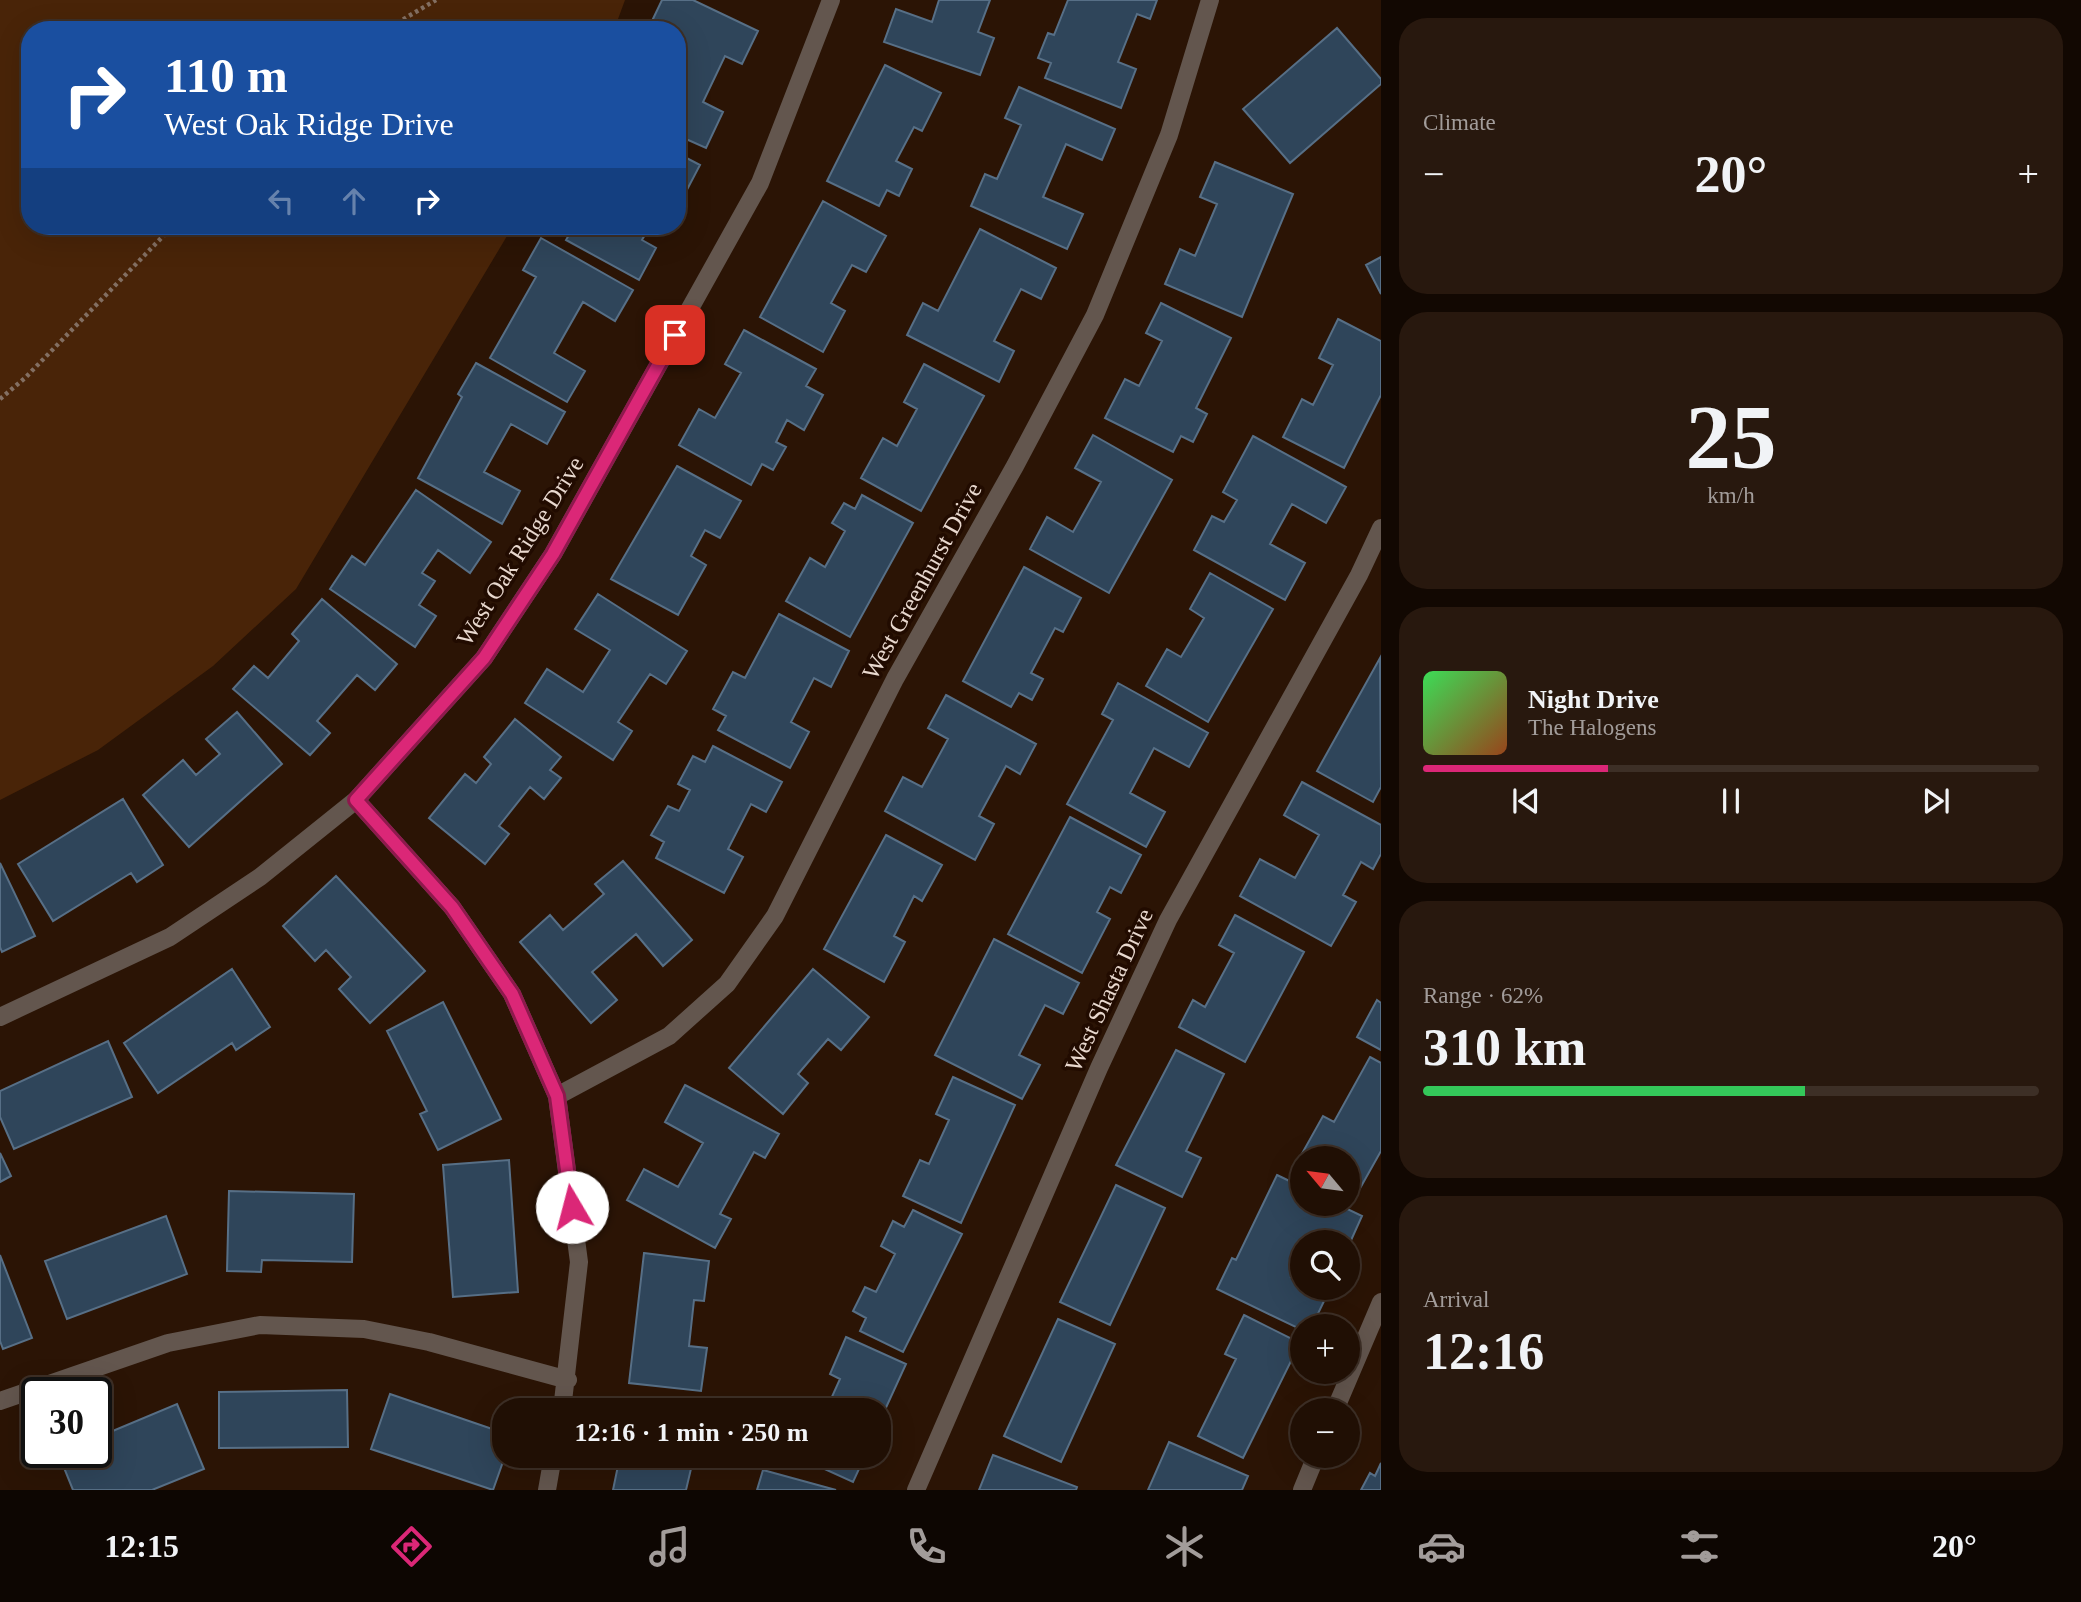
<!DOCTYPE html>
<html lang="en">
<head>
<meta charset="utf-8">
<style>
  body { margin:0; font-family:Georgia,serif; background:#28180e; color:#f1f3f6; height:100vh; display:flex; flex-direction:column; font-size:26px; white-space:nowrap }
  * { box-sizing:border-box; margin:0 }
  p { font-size:23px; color:#a29c9a }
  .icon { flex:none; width:38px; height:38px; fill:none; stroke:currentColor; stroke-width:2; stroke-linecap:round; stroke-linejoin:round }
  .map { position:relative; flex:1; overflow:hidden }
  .side { display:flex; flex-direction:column; gap:18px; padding:18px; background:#120802; width:700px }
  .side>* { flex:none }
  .top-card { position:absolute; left:21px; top:21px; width:665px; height:214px; border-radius:28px; box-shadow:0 7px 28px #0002,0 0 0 2px #3d2f26; background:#1a4fa0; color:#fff; overflow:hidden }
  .needle { width:46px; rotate:299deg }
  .controls { position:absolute; left:1290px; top:1146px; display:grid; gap:14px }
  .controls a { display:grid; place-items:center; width:70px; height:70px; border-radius:50%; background:#200f04; box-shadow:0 7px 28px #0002,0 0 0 2px #3d2f26; font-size:35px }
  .speed { position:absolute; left:21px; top:1377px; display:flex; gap:14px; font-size:35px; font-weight:700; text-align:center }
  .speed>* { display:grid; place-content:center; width:91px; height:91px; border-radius:50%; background:#200f04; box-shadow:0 7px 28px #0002,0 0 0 2px #3d2f26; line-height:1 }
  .speed .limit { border:4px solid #111; border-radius:10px; background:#fff; color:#111 }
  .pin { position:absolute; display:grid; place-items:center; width:60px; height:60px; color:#fff; margin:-30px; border-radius:14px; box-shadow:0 4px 10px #0006 }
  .me { position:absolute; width:77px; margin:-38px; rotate:352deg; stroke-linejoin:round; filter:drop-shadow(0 0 5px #0008) }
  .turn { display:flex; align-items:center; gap:24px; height:147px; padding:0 28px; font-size:32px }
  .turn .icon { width:91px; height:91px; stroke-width:2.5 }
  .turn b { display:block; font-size:49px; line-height:60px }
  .lanes { display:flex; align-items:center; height:66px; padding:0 28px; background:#0003; justify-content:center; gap:35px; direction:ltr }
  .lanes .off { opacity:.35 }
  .big { font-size:52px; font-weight:700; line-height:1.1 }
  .side .widget { flex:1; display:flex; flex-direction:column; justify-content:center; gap:10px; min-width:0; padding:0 24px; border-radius:28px; background:#28180e }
  .side .dial { align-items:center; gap:0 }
  .dial b { font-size:91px; line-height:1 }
  .song { display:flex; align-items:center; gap:21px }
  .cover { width:84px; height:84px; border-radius:10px; background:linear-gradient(135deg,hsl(130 70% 55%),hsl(20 70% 35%)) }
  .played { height:7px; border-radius:4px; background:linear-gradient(90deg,#db2777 30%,#3d2f26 30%) }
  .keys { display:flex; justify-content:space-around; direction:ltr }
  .heat { display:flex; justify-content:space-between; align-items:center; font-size:38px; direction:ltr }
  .charge { height:10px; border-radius:5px; background:linear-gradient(90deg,#34c759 62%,#3d2f26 0) }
  .trip { position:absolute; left:492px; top:1398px; width:399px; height:70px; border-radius:28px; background:#200f04; box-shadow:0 7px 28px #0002,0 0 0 2px #3d2f26; font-weight:700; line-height:70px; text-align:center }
  .menu { display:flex; height:112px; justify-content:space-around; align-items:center; background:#0d0602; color:#a29c9a }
  .menu .icon { width:49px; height:49px }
  .menu .selected { color:#db2777 }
  .menu b { font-size:32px; color:#f1f3f6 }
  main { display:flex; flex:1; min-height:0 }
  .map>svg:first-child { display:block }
</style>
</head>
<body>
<main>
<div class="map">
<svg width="1381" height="1490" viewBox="0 0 1381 1490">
  <rect width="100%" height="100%" fill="#2b1405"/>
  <!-- green -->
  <path fill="#492408" d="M0,0H625L614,30H30V226H513L296,589L213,666L98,750L0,800Z"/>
  <!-- building -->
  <path fill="#2f455a" stroke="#576f86" stroke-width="2" d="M662,0H693L758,31L742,64L725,56L703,102L723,112L706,148L677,135V30H666L652,21Z
    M939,0H990L978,32L994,38L980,75L884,42L896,9L932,22Z
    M1068,0H1157L1150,19L1137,14L1118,62L1136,69L1121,108L1045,78L1051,63L1038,58L1048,33L1054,35Z
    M1337,28L1381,79V84L1290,163L1243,109Z
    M885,65L941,93L922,131L914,127L896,161L912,169L899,196L887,190L879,206L827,181Z
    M1019,87L1115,129L1102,160L1066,144L1043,197L1083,214L1067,249L971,206L985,174L997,179L1021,125L1005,118Z
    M677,153L700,165L680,203L677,201Z
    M1215,162L1293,194L1242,317L1165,284L1180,249L1195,256L1217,204L1200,197Z
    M823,201L886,236L866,272L852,265L831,303L845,311L823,352L760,317Z
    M574,226H650L642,240L656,248L639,280L566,240Z
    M980,229L1056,268L1041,299L1021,289L994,341L1014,351L999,382L907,335L923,303L938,311Z
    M541,238L633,290L615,321L583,302L554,353L585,371L567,402L490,358L536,277L523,270Z
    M1381,257V294L1366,265Z
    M1161,303L1231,338L1196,408L1207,414L1193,442L1181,436L1173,452L1105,418L1125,379L1139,386L1162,341L1146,333Z
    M1338,319L1381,341V395L1344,468L1283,437L1302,399L1313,405L1333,365L1319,358Z
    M744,330L816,369L806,386L823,395L804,430L787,420L776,442L786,447L773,470L762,464L751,485L679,445L699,409L715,418L741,373L725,364Z
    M476,363L565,412L547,444L511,424L484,472L520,491L502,524L418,478L462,397L458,394Z
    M924,364L984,396L921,511L861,478L883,438L897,446L917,409L904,402Z
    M1093,435L1172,480L1109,593L1030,549L1047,517L1073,532L1101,482L1075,468Z
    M1253,436L1346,487L1326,523L1292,504L1270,544L1305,563L1285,600L1194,550L1212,516L1224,522L1237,500L1223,492Z
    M677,466L741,501L720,538L705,530L691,556L706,565L678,615L611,579Z
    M416,490L491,542L470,573L438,550L422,573L435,581L419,605L436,616L415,647L330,589L352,556L365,565Z
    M862,495L913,523L850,637L786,601L810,558L825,567L845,531L832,523L844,503L855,509Z
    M1024,567L1081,598L1063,632L1055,628L1031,673L1043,679L1032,700L1019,693L1011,707L963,681Z
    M1210,573L1273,609L1208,722L1146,686L1167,649L1181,657L1204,618L1190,609Z
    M598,594L687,651L666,684L650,674L618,722L632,731L613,760L525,703L547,669L583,692L610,650L575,629Z
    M322,599L397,664L375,690L357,675L317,721L330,733L310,755L233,689L254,666L268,678L299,641L292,634Z
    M779,614L849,651L831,687L814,678L791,722L809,732L790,768L718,730L726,716L713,709L733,672L745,678Z
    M1380,658L1381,787L1373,802L1317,771Z
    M1118,683L1208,733L1189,767L1154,748L1130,793L1165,812L1146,847L1067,804L1113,720L1102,714Z
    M946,695L1036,744L1020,774L1006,766L979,816L994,824L975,860L885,811L903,777L922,787L948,739L928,728Z
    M237,712L282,764L189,847L143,795L183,760L196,775L220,754L206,739Z
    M515,719L561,757L550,770L561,778L544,799L530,787L499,826L509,834L485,864L429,818L465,774L476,783L491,764L484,757Z
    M713,746L782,782L766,812L751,804L728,849L743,857L724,893L656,858L664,842L651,835L668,806L679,811L690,790L678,784L693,756L705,762Z
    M1302,782L1381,825V854L1373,869L1361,862L1343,895L1356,902L1331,946L1240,896L1260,859L1295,878L1319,835L1284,815Z
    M123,799L163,865L137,882L131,873L53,921L18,864Z
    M1070,817L1141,855L1121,893L1110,887L1097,912L1110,919L1082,973L1008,934Z
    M886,835L942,865L922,901L914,896L894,936L905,942L884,982L824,949Z
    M623,861L692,940L663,966L636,934L592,972L617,1000L591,1023L520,942L550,915L563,930L604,894L595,884Z
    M0,863L35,936L2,952L0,947Z
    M336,876L425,971L370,1023L339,989L351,977L326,950L315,961L283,926Z
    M1235,915L1304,952L1245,1062L1179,1027L1193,1000L1205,1007L1234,953L1219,945Z
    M994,939L1079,983L1063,1014L1045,1005L1019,1055L1040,1065L1022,1099L935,1055Z
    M232,969L270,1027L236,1050L232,1043L158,1093L124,1043Z
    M813,969L869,1017L841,1050L828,1039L798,1074L808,1083L783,1114L729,1068Z
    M1377,1000L1381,1003V1050L1357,1037Z
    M443,1002L501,1119L438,1150L420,1114L427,1111L387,1031Z
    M108,1041L132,1097L14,1149L0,1117V1091Z
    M1176,1050L1224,1074L1186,1151L1201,1158L1182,1197L1116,1165Z
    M1370,1057L1381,1063V1151L1354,1199L1348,1195V1158H1302V1170L1295,1166L1323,1116L1334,1122Z
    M953,1077L1015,1105L961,1223L903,1196L920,1160L929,1164L949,1120L936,1114Z
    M685,1085L779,1134L765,1158L754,1152L720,1214L731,1219L715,1248L627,1200L644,1169L678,1187L703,1143L665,1122Z
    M0,1153L11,1176L0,1182Z
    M509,1160L518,1292L453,1297L443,1165Z
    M1277,1175L1302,1187V1204H1337L1362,1216L1348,1247V1242H1329L1312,1234L1308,1242H1302V1254L1291,1277L1302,1283V1288H1313L1327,1295L1312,1326H1302V1330L1217,1289L1232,1258L1236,1260Z
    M1116,1185L1165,1208L1110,1325L1060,1302Z
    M229,1191L354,1194L352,1262L262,1260L261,1272L227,1271Z
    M913,1210L962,1234L903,1352L860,1331L866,1318L853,1311L865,1287L876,1292L895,1254L881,1246L893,1221L904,1227Z
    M166,1216L187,1274L67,1319L45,1261Z
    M644,1253L709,1261L704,1301L694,1300L689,1346L707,1348L701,1391L629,1383Z
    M0,1255L32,1338L3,1349L0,1341Z
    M1244,1315L1300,1343L1243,1458L1198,1436L1236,1359L1225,1354Z
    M1058,1319L1115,1344L1061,1462L1004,1436Z
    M846,1337L906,1364L878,1425V1410H826L840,1379L830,1374Z
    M347,1390L348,1447L219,1448V1392Z
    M390,1394L504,1433L505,1456L493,1490L371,1449Z
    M625,1402L663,1410H624Z
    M177,1404L204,1469L152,1490H73L58,1453L96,1452V1438Z
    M1169,1442L1248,1476L1242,1490H1148Z
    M993,1455L1077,1487L1076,1490H979Z
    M620,1456H694L686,1490H613Z
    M796,1456H865L853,1482Z
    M1381,1463V1490H1361L1370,1473L1375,1476Z
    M763,1470L836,1490H757Z"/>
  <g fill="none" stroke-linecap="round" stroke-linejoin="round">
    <!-- path -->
    <path stroke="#836f62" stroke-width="4.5" stroke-dasharray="3.5 3.5" stroke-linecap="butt" d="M385,30L436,0
      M0,399L25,378L173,226"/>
    <!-- street -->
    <path stroke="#63564e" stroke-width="18" d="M356,800L452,907L512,994L557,1096L579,1262L562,1410
      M0,1017L170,937L260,877L356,800L484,658L553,554L760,183L831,0
      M557,1096L669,1036L727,984L775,916L895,679L1015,466L1095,315L1169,135L1210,0
      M0,1401L168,1343L260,1325L364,1329L429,1342L568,1380
      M1335,1410L1381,1302
      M547,1490L553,1456
      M916,1490L1099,1068L1168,920L1359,575L1381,528
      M1302,1490L1316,1456"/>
  </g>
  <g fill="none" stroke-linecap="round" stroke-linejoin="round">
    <!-- route casing -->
    <g stroke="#8e194d" stroke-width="18">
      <path id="route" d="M572,1207L557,1096L512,994L452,907L356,800L484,658L553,554L675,335"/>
    </g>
    <!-- route -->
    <use href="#route" stroke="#db2777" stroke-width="12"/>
  </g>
  <g text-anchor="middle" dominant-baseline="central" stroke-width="7" stroke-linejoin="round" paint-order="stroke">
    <!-- street labels -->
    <g font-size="24" fill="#e8d8ce" stroke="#210b00">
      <text transform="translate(520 551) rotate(-58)">West Oak Ridge Drive</text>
      <text transform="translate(922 581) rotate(-61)">West Greenhurst Drive</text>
      <text transform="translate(1109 990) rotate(-65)">West Shasta Drive</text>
    </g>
  </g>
</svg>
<div class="controls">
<a><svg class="needle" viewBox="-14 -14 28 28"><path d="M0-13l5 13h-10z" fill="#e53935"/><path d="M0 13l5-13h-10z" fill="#a29c9a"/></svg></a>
<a><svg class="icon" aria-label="search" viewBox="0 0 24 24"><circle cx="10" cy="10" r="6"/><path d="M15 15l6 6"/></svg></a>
<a>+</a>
<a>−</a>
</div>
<div class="speed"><div class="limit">30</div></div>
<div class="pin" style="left:675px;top:335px;background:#d93025"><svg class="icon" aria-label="arrive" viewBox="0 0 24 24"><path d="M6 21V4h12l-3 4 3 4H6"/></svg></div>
<svg class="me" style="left:572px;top:1207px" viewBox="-20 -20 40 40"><circle r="19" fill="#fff"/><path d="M0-13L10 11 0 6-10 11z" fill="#db2777"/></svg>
<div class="trip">12:16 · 1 min · 250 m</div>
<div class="top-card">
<div class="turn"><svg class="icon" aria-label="right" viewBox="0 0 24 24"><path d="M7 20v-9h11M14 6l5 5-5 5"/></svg><div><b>110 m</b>West Oak Ridge Drive</div></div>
<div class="lanes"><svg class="icon off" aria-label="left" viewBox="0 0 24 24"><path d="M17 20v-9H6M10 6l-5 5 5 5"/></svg><svg class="icon off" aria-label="ahead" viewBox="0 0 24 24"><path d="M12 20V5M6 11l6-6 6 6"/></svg><svg class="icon" aria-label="right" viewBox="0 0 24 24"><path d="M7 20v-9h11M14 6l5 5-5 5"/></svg></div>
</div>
</div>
<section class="side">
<div class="widget"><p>Climate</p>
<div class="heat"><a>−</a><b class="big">20°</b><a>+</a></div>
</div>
<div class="widget dial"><b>25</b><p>km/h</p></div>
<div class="widget">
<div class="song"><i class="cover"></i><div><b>Night Drive</b><p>The Halogens</p></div></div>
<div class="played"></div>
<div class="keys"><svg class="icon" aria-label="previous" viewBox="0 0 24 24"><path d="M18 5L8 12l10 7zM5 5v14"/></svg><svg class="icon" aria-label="pause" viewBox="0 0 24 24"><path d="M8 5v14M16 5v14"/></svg><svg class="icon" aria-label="next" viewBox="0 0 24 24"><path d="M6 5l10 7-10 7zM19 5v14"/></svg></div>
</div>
<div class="widget"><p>Range · 62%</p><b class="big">310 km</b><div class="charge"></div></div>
<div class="widget"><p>Arrival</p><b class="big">12:16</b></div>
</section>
</main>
<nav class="menu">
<b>12:15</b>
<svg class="icon selected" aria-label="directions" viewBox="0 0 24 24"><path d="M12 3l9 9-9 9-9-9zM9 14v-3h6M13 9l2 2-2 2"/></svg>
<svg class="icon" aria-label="music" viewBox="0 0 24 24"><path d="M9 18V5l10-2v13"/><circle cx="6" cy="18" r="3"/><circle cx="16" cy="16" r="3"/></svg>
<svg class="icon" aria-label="phone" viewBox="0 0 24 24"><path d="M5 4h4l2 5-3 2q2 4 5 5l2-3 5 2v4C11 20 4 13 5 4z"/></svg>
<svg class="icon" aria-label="climate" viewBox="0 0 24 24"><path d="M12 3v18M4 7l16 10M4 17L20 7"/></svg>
<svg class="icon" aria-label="car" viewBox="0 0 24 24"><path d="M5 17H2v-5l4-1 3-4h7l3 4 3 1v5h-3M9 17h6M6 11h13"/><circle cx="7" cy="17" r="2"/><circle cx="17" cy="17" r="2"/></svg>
<svg class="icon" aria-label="filters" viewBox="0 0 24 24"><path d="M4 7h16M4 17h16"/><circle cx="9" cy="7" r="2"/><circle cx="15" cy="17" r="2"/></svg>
<b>20°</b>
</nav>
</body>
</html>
